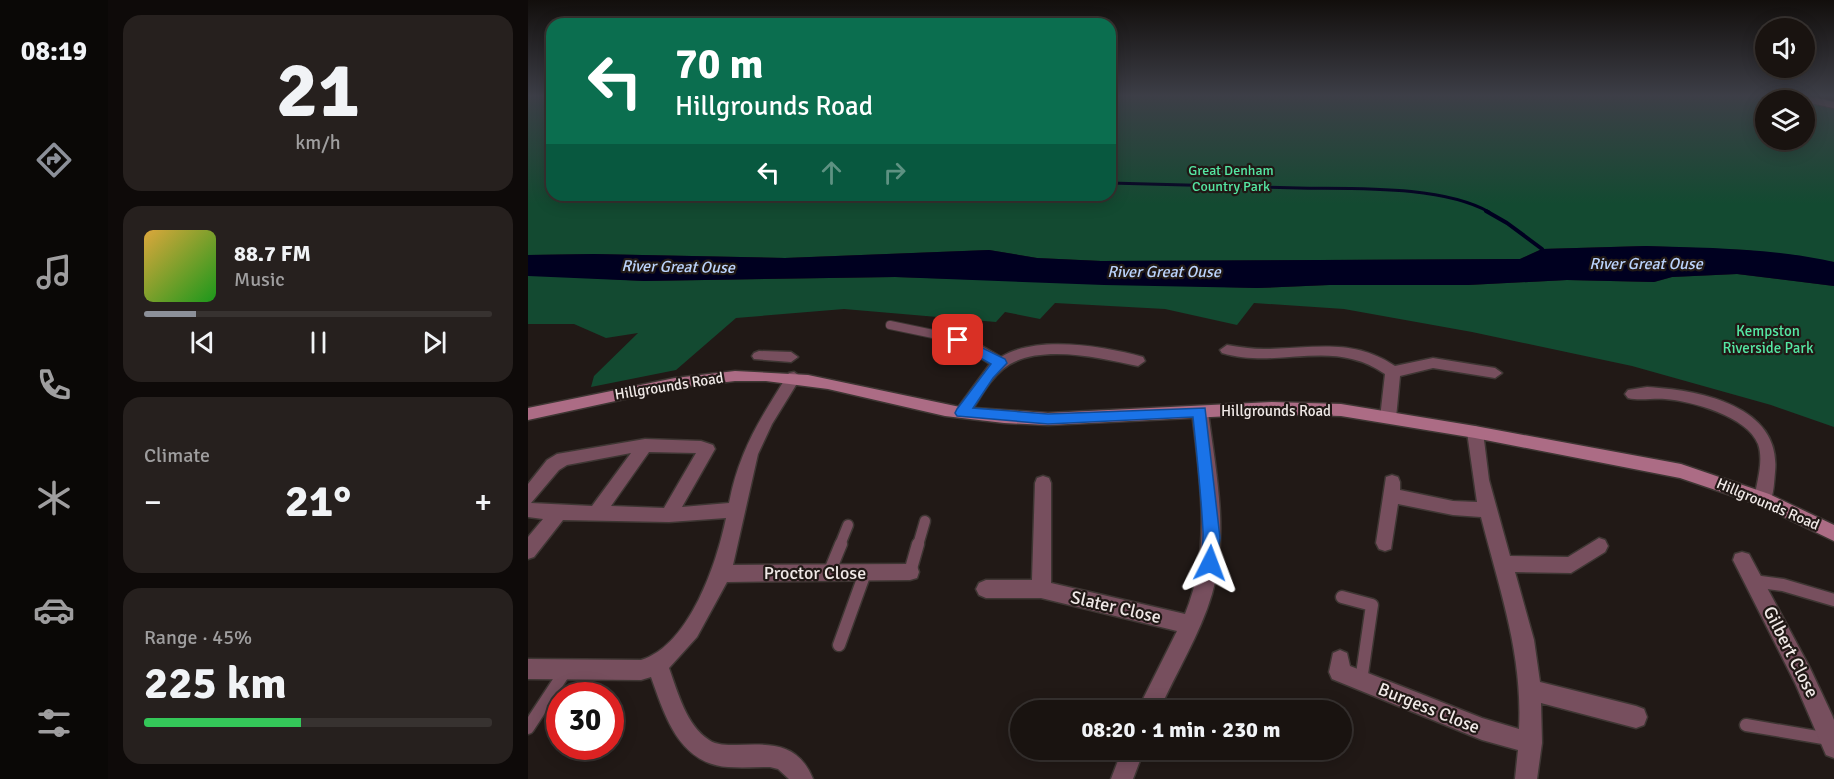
<!DOCTYPE html>
<html lang="en">
<head>
<meta charset="utf-8">
<style>
  body { margin:0; font-family:Signika,sans-serif; background:#26201e; color:#f1f3f6; height:100vh; display:flex; flex-direction:column; font-size:22px; white-space:nowrap }
  * { box-sizing:border-box; margin:0 }
  p { font-size:20px; color:#9f9e9f }
  .icon { flex:none; width:33px; height:33px; fill:none; stroke:currentColor; stroke-width:2; stroke-linecap:round; stroke-linejoin:round }
  .map { position:relative; flex:1; overflow:hidden }
  .sheet { display:flex; flex-direction:column; gap:15px; padding:15px; background:#0e0a09; width:420px }
  .sheet>* { flex:none }
  .banner { position:absolute; left:18px; top:18px; width:570px; height:183px; border-radius:18px; box-shadow:0 3px 15px #0003,0 0 0 2px #373230; background:#0b6e4f; color:#fff; overflow:hidden }
  .fabs { position:absolute; left:1227px; top:18px; display:grid; gap:12px }
  .fabs a { display:grid; place-items:center; width:60px; height:60px; border-radius:50%; background:#191310; box-shadow:0 3px 15px #0003,0 0 0 2px #373230; font-size:30px }
  .speed { position:absolute; left:18px; top:682px; display:flex; gap:12px; font-size:30px; font-weight:700; text-align:center }
  .speed>* { display:grid; place-content:center; width:78px; height:78px; border-radius:50%; background:#191310; box-shadow:0 3px 15px #0003,0 0 0 2px #373230; line-height:1 }
  .speed .limit { border:9px solid #d22; background:#fff; color:#111 }
  .pin { position:absolute; display:grid; place-items:center; width:51px; height:51px; color:#fff; margin:-26px; border-radius:12px; box-shadow:0 3px 9px #0006 }
  .me { position:absolute; width:66px; margin:-33px; rotate:3deg; stroke-linejoin:round; filter:drop-shadow(0 0 4px #0008) }
  .turn { display:flex; align-items:center; gap:21px; height:126px; padding:0 30px; font-size:27px }
  .turn .icon { width:78px; height:78px; stroke-width:2.5 }
  .turn b { display:block; font-size:42px; line-height:51px }
  .lanes { display:flex; align-items:center; height:57px; padding:0 30px; background:#0003; justify-content:center; gap:30px; direction:ltr }
  .lanes .off { opacity:.35 }
  .big { font-size:45px; font-weight:700; line-height:1.1 }
  .sheet .card { flex:1; display:flex; flex-direction:column; justify-content:center; gap:9px; min-width:0; padding:0 21px; border-radius:18px; background:#26201e }
  .sheet .dial { align-items:center; gap:0 }
  .dial b { font-size:78px; line-height:1 }
  .song { display:flex; align-items:center; gap:18px }
  .cover { width:72px; height:72px; border-radius:9px; background:linear-gradient(135deg,hsl(40 70% 55%),hsl(120 70% 35%)) }
  .played { height:6px; border-radius:3px; background:linear-gradient(90deg,#8c9099 15%,#373230 15%) }
  .keys { display:flex; justify-content:space-around; direction:ltr }
  .heat { display:flex; justify-content:space-between; align-items:center; font-size:33px; direction:ltr }
  .charge { height:9px; border-radius:4px; background:linear-gradient(90deg,#34c759 45%,#373230 0) }
  .trip { position:absolute; left:482px; top:700px; width:342px; height:60px; border-radius:30px; background:#191310; box-shadow:0 3px 15px #0003,0 0 0 2px #373230; font-weight:700; line-height:60px; text-align:center }
  main { display:flex; flex:1; min-height:0 }
  .dock { display:flex; flex-direction:column; width:108px; justify-content:space-around; align-items:center; background:#0a0806; color:#9f9e9f }
  .dock .icon { width:42px; height:42px }
  .dock .active { color:#8c9099 }
  .dock b { font-size:27px; color:#f1f3f6 }
  .map>svg:first-child { display:block }
</style>
</head>
<body>
<main>
<nav class="dock">
<b>08:19</b>
<svg class="icon active" aria-label="directions" viewBox="0 0 24 24"><path d="M12 3l9 9-9 9-9-9zM9 14v-3h6M13 9l2 2-2 2"/></svg>
<svg class="icon" aria-label="music" viewBox="0 0 24 24"><path d="M9 18V5l10-2v13"/><circle cx="6" cy="18" r="3"/><circle cx="16" cy="16" r="3"/></svg>
<svg class="icon" aria-label="phone" viewBox="0 0 24 24"><path d="M5 4h4l2 5-3 2q2 4 5 5l2-3 5 2v4C11 20 4 13 5 4z"/></svg>
<svg class="icon" aria-label="climate" viewBox="0 0 24 24"><path d="M12 3v18M4 7l16 10M4 17L20 7"/></svg>
<svg class="icon" aria-label="car" viewBox="0 0 24 24"><path d="M5 17H2v-5l4-1 3-4h7l3 4 3 1v5h-3M9 17h6M6 11h13"/><circle cx="7" cy="17" r="2"/><circle cx="17" cy="17" r="2"/></svg>
<svg class="icon" aria-label="filters" viewBox="0 0 24 24"><path d="M4 7h16M4 17h16"/><circle cx="9" cy="7" r="2"/><circle cx="15" cy="17" r="2"/></svg>
</nav>
<section class="sheet">
<div class="card dial"><b>21</b><p>km/h</p></div>
<div class="card">
<div class="song"><i class="cover"></i><div><b>88.7 FM</b><p>Music</p></div></div>
<div class="played"></div>
<div class="keys"><svg class="icon" aria-label="previous" viewBox="0 0 24 24"><path d="M18 5L8 12l10 7zM5 5v14"/></svg><svg class="icon" aria-label="pause" viewBox="0 0 24 24"><path d="M8 5v14M16 5v14"/></svg><svg class="icon" aria-label="next" viewBox="0 0 24 24"><path d="M6 5l10 7-10 7zM19 5v14"/></svg></div>
</div>
<div class="card"><p>Climate</p>
<div class="heat"><a>−</a><b class="big">21°</b><a>+</a></div>
</div>
<div class="card"><p>Range · 45%</p><b class="big">225 km</b><div class="charge"></div></div>
</section>
<div class="map">
<svg width="1306" height="779" viewBox="0 0 1306 779">
  <rect width="100%" height="100%" fill="#211916"/>
  <!-- green -->
  <path fill="#134a31" d="M0,95H24V195H582V95H1251L1272,100H1238V140H1276L1277,102L1306,107V262L1218,250L1118,246L1014,249L992,259L573,261L509,258L461,250L257,258L66,254L0,255Z
    M1209,274L1306,286V427L1243,405L1104,366L944,332L816,309L726,303L709,325L637,309L527,303L512,319L477,312L468,322L316,309L208,318L148,370L63,387L66,376L110,333L78,338L46,324H0V276L8,275L116,281L367,277L729,288L801,285H940L1039,280L1126,282L1144,277Z"/>
  <!-- water -->
  <path fill="#000020" d="M1118,246C1180,248 1244,248 1306,262V286L1209,274L1144,277L1126,282L1039,280L940,285H801L729,288L576,285L367,277L116,281L0,276V255L66,254L257,258L461,250L509,258L573,261L992,259L1014,249Z"/>
  <g fill="none" stroke-linecap="round" stroke-linejoin="round">
    <!-- stream-far1 -->
    <path stroke="#000020" stroke-width="3" d="M582,183C645,185 708,186 771,188C826,189 913,185 961,212"/>
    <!-- stream -->
    <path stroke="#000020" stroke-width="4" d="M958,211L979,223L1014,249"/>
    <!-- lane-far3 casing -->
    <g stroke="#3e3633" stroke-width="8">
      <path id="lane-far3" d="M1264,96L1306,105"/>
    </g>
    <!-- lane-far2 casing -->
    <g stroke="#3e3633" stroke-width="10">
      <path id="lane-far2" d="M362,325L410,335"/>
    </g>
    <!-- lane-far1 casing -->
    <g stroke="#3e3633" stroke-width="13">
      <path id="lane-far1" d="M312,545L320,525
        M390,545L397,521"/>
    </g>
    <!-- lane casing -->
    <g stroke="#3e3633" stroke-width="15">
      <path id="lane" d="M382,572L390,544
        M301,573L313,544
        M1225,581L1255,585L1306,600
        M814,597L844,605L833,681
        M311,645L337,573
        M1218,725L1301,739
        M0,728L38,670"/>
    </g>
    <!-- street casing -->
    <g stroke="#3e3633" stroke-width="3">
      <path id="street" d="M1257,95H1268L1269,96L1264,99Z
        M418,332L447,342L473,357C508,335 576,346 615,357L617,361L610,366C572,358 508,342 475,369C460,381 451,401 439,417H429L426,413L462,364L437,348L421,343L413,348L408,346L406,343C409,338 412,334 418,332Z
        M699,345C711,347 724,349 736,349C785,349 823,337 867,366L905,358L967,368L974,373L967,378L905,368L872,376L868,418L866,422H854L852,418L857,374C804,337 752,370 694,353L692,350Z
        M231,351L263,352L270,357L263,362L226,359L224,356L226,353Z
        M266,372L273,377L244,424L230,454L205,565L382,564L389,566L391,572L389,578L382,580L199,582L169,637L141,668C150,693 158,725 181,740C188,745 199,745 208,745C243,744 270,742 285,779H261L250,769L242,767C228,767 214,768 200,767C151,764 137,716 123,677L113,680L0,679V659L113,660C162,645 189,562 198,518L141,522L35,520L6,557L0,559V537L15,519L0,517V484L19,460L29,454L117,439L173,441L185,445L187,449L154,507L201,503C211,451 233,417 261,373ZM121,452L168,453L136,508L83,506ZM103,453L64,506L3,503L31,470L39,465Z
        M1119,387C1170,390 1254,405 1247,472C1246,482 1246,495 1241,504L1235,506L1229,504L1226,499C1229,482 1236,460 1230,444C1219,416 1163,401 1137,399C1125,398 1111,401 1100,398L1097,394L1100,390Z
        M672,406L677,408L680,412C688,472 701,534 684,594C672,635 648,672 631,711H609L649,631L513,598H458L451,595L448,589L451,583L458,580H504L507,483L509,478L515,476L521,478L523,483V583L657,614C684,549 672,480 664,412L667,408Z
        M947,426L953,428L955,432L961,480L982,556L1040,557L1071,538L1077,540L1080,546L1077,552L1043,573L987,572L1006,640L1012,682L1108,706L1116,709L1119,717L1116,725L1108,728L1013,703L1014,743L1009,779H987L990,750L954,740L804,679L801,672L805,653L812,650L819,653L822,666L954,718L991,729C995,654 971,588 953,517L925,515L870,504L863,549L857,551L851,549L848,543L858,477L864,475L870,477L872,482V490L925,501L949,502L939,432L941,428Z
        M1214,552L1221,554L1282,668L1304,715L1306,720V758L1298,755L1267,683L1205,560L1207,554Z
        M594,750H616L605,779H583Z"/>
    </g>
    <!-- secondary casing -->
    <g stroke="#3e3633" stroke-width="3">
      <path id="secondary" d="M207,371L280,375L432,407L520,413L744,402L813,404L947,426L1153,464L1241,494L1306,525V541L1229,504L1152,478L947,438L813,416L744,414L520,425L476,423L417,416L300,389L238,381H207L147,388L0,420V408L147,378Z"/>
    </g>
    <!-- lane-far3 -->
    <use href="#lane-far3" stroke="#774f5e" stroke-width="6"/>
    <!-- lane-far2 -->
    <use href="#lane-far2" stroke="#774f5e" stroke-width="8"/>
    <!-- lane-far1 -->
    <use href="#lane-far1" stroke="#774f5e" stroke-width="10"/>
    <!-- lane -->
    <use href="#lane" stroke="#774f5e" stroke-width="12"/>
    <!-- street -->
    <use href="#street" fill="#774f5e" fill-rule="evenodd"/>
    <!-- secondary -->
    <use href="#secondary" fill="#ac6c85" fill-rule="evenodd"/>
  </g>
  <!-- sky -->
  <linearGradient id="sky" x2="0" y2="1"><stop stop-color="#120e0c"/><stop offset="0.47" stop-color="#3d3e47"/><stop offset="1" stop-color="#3d3e47" stop-opacity="0"/></linearGradient>
  <rect width="1306" height="204" fill="url(#sky)"/>
  <!-- route -->
  <path fill="#1a73e8" stroke="#114b97" stroke-width="1.5" d="M430,336L477,359L479,363L465,378L445,408L520,414L677,408L692,538L688,568L682,570L676,568C671,557 676,543 675,531C673,493 669,455 665,417L520,424L429,416L427,413L429,409L463,364L426,343L424,340Z"/>
  <g text-anchor="middle" dominant-baseline="central" stroke-width="4.5" stroke-linejoin="round" paint-order="stroke">
    <!-- far-park labels -->
    <g font-size="14" fill="#55e7a3" stroke="#211916">
      <text x="703" y="170">Great Denham<tspan x="703" dy="16">Country Park</tspan></text>
    </g>
    <!-- park labels -->
    <g font-size="15" fill="#55e7a3" stroke="#211916">
      <text x="1240" y="331">Kempston<tspan x="1240" dy="17">Riverside Park</tspan></text>
    </g>
    <!-- street labels -->
    <g font-size="15" fill="#f0e9e7" stroke="#211916">
      <text transform="translate(141 386) rotate(-9)">Hillgrounds Road</text>
      <text x="748" y="411">Hillgrounds Road</text>
      <text transform="translate(1240 504) rotate(23)">Hillgrounds Road</text>
    </g>
    <!-- water labels -->
    <g font-size="16" font-style="italic" fill="#bbd3fc" stroke="#211916">
      <text x="1118" y="264">River Great Ouse</text>
      <text transform="translate(150 267) rotate(1)">River Great Ouse</text>
      <text x="636" y="272">River Great Ouse</text>
    </g>
    <!-- near-street labels -->
    <g font-size="18" fill="#f0e9e7" stroke="#211916">
      <text x="287" y="573">Proctor Close</text>
      <text transform="translate(588 607) rotate(13)">Slater Close</text>
      <text transform="translate(1263 652) rotate(63)">Gilbert Close</text>
      <text transform="translate(901 708) rotate(22)">Burgess Close</text>
    </g>
  </g>
</svg>
<div class="fabs">
<a><svg class="icon" aria-label="sound" viewBox="0 0 24 24"><path d="M4 9h4l5-4v14l-5-4H4zM17 9q2 3 0 6"/></svg></a>
<a><svg class="icon" aria-label="layers" viewBox="0 0 24 24"><path d="M12 4l9 5-9 5-9-5zM3 14l9 5 9-5"/></svg></a>
</div>
<div class="speed"><div class="limit">30</div></div>
<div class="pin" style="left:430px;top:340px;background:#d93025"><svg class="icon" aria-label="arrive" viewBox="0 0 24 24"><path d="M6 21V4h12l-3 4 3 4H6"/></svg></div>
<svg class="me" style="left:682px;top:563px" viewBox="-20 -20 40 40"><path d="M0-17L14 15 0 8-14 15z" fill="#1a73e8" stroke="#fff" stroke-width="4"/></svg>
<div class="trip">08:20 · 1 min · 230 m</div>
<div class="banner">
<div class="turn"><svg class="icon" aria-label="left" viewBox="0 0 24 24"><path d="M17 20v-9H6M10 6l-5 5 5 5"/></svg><div><b>70 m</b>Hillgrounds Road</div></div>
<div class="lanes"><svg class="icon" aria-label="left" viewBox="0 0 24 24"><path d="M17 20v-9H6M10 6l-5 5 5 5"/></svg><svg class="icon off" aria-label="ahead" viewBox="0 0 24 24"><path d="M12 20V5M6 11l6-6 6 6"/></svg><svg class="icon off" aria-label="right" viewBox="0 0 24 24"><path d="M7 20v-9h11M14 6l5 5-5 5"/></svg></div>
</div>
</div>
</main>
</body>
</html>
